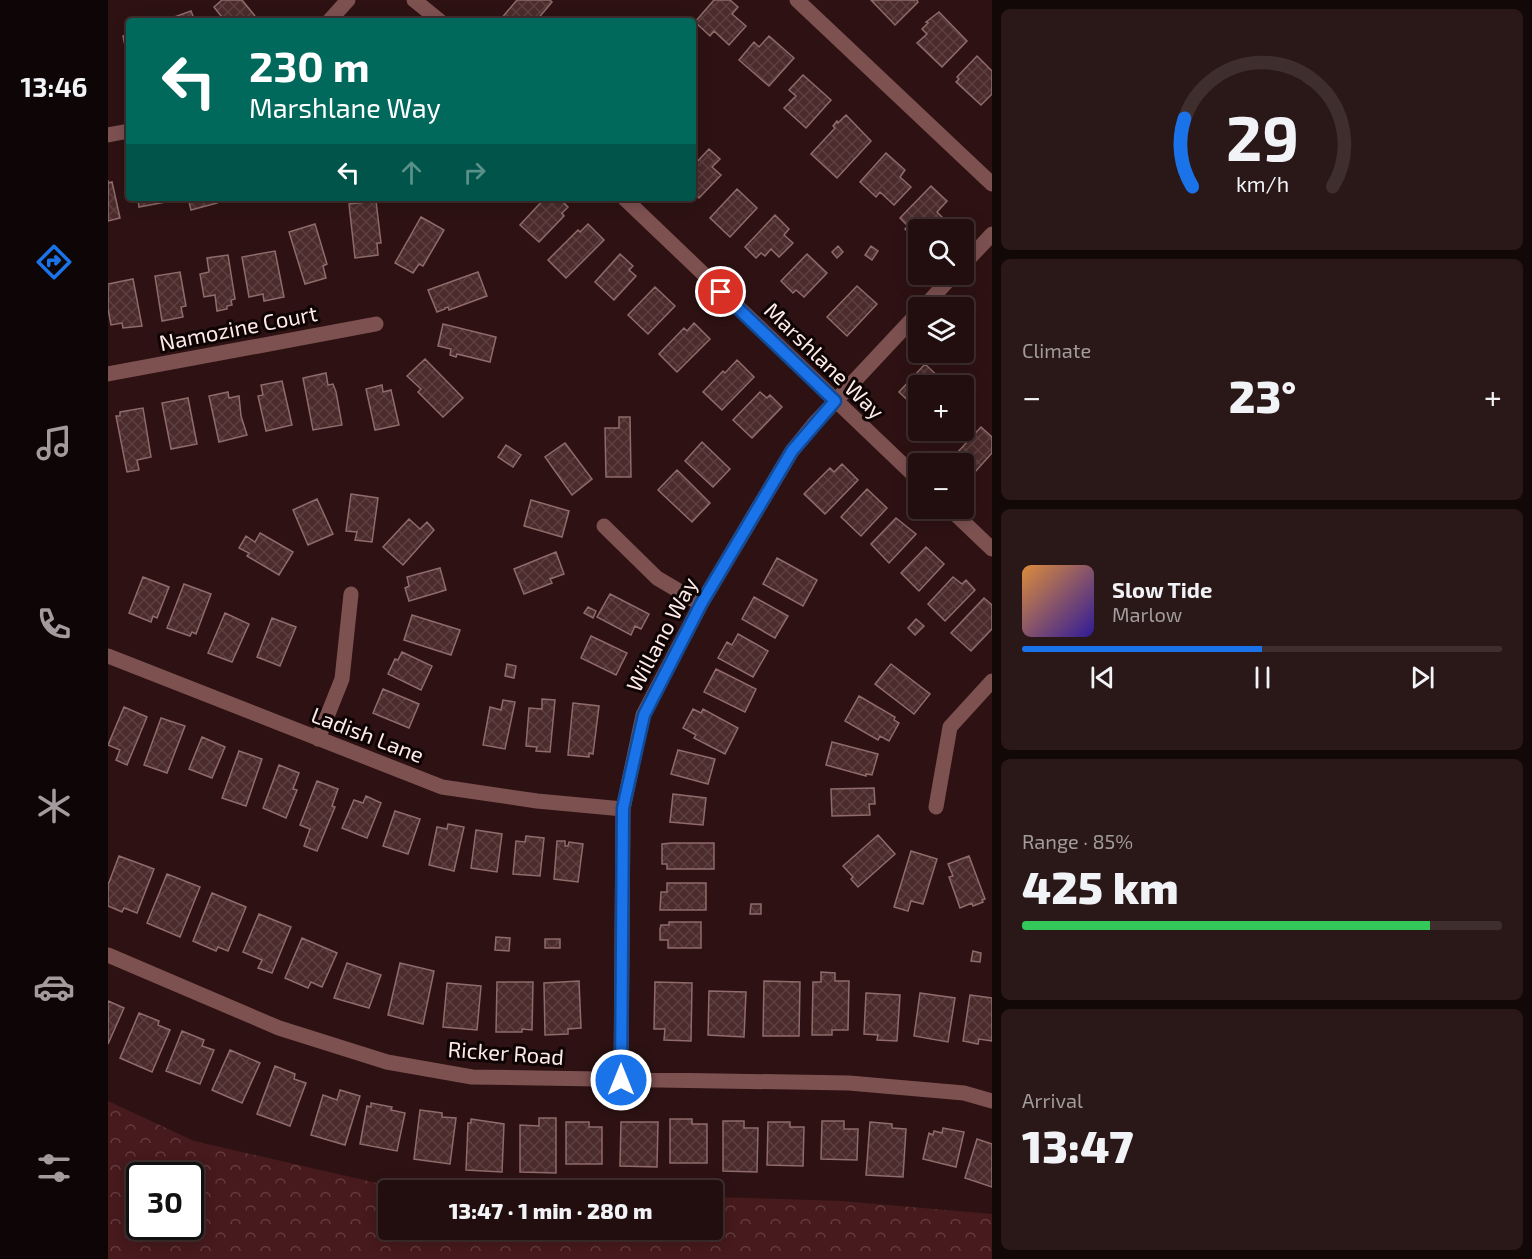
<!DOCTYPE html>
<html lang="en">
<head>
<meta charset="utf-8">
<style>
  body { margin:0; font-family:"Exo 2",sans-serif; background:#2a1717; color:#f1f3f6; height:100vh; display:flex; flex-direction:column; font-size:22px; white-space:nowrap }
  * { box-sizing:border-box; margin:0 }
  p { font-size:20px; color:#a29c9e }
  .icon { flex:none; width:33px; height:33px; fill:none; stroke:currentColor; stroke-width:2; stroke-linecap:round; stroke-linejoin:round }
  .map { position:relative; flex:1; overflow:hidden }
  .side { display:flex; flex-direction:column; gap:9px; padding:9px; background:#130808; width:540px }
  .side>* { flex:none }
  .banner { position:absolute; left:18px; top:18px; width:570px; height:183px; border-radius:6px; box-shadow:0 3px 15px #0003,0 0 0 2px #3f2e2e; background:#00695c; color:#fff; overflow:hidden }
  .tools { position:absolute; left:800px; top:219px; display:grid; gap:12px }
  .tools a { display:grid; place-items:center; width:66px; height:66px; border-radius:6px; background:#220e0e; box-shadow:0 3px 15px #0003,0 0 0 2px #3f2e2e; font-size:30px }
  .speed { position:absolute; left:18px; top:1162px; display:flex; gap:12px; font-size:30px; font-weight:700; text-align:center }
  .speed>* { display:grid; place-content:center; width:78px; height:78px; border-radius:50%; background:#220e0e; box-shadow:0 3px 15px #0003,0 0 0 2px #3f2e2e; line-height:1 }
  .speed .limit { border:3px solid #111; border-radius:9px; background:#fff; color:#111 }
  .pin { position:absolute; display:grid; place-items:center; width:51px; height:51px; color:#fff; margin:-26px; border:3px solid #fff; border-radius:50%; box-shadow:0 2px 6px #0007 }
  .me { position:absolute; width:66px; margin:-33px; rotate:0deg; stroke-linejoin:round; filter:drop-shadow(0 0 4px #0008) }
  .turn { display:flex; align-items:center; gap:21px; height:126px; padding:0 24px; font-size:27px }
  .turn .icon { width:78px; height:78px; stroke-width:2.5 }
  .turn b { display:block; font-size:42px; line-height:51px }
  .lanes { display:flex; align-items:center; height:57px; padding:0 24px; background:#0003; justify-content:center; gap:30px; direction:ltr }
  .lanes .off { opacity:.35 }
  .big { font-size:45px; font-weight:800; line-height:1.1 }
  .side .tile { flex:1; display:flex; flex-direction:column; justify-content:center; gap:9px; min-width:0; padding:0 21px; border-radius:9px; background:#2a1717 }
  .side .dial { align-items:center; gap:0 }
  .dial svg { height:156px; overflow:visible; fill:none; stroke:#3f2e2e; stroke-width:7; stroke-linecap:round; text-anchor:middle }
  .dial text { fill:#f1f3f6; stroke:none }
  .song { display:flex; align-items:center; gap:18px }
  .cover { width:72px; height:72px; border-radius:9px; background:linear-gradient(135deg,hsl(30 70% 55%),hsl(250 70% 35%)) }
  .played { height:6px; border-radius:3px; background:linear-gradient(90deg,#1a73e8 50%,#3f2e2e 50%) }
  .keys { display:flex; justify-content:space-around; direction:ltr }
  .heat { display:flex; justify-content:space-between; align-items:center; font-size:33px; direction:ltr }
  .charge { height:9px; border-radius:4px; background:linear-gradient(90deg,#34c759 85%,#3f2e2e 0) }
  .trip { position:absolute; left:270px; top:1180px; width:345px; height:60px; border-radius:6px; background:#220e0e; box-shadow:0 3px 15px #0003,0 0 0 2px #3f2e2e; font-weight:800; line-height:60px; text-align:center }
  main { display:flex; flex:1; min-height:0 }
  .menu { display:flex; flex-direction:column; width:108px; justify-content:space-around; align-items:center; background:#0e0606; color:#a29c9e }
  .menu .icon { width:42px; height:42px }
  .menu .current { color:#1a73e8 }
  .menu b { font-size:27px; color:#f1f3f6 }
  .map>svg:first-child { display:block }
</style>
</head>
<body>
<main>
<nav class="menu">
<b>13:46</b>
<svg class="icon current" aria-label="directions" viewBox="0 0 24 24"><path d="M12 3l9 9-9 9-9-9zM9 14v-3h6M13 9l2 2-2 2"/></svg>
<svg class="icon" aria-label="music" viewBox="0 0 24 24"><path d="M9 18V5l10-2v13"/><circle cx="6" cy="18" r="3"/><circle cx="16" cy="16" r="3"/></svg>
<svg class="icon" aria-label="phone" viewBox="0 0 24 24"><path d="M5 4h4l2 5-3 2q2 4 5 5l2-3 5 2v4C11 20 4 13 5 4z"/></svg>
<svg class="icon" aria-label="climate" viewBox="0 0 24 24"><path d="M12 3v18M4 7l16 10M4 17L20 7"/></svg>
<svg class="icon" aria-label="car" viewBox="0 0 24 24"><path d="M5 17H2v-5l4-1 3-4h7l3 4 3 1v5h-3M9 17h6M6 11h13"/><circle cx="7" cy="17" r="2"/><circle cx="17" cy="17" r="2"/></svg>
<svg class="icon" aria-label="filters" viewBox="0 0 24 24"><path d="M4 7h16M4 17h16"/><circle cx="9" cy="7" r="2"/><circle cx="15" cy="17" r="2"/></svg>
</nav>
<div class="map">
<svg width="884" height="1259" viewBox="0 0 884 1259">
  <defs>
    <pattern id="forest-crowns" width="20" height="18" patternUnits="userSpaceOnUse" patternTransform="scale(1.5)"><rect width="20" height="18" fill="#471a1d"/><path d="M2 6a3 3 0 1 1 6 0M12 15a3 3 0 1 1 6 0" fill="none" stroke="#633b3e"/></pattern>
    <pattern id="building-cross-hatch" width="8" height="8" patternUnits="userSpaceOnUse" patternTransform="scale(1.5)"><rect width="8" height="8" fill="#4b2b2c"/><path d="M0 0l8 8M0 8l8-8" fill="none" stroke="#5d4040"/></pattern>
  </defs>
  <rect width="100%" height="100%" fill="#2e1213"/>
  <!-- forest -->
  <path fill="url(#forest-crowns)" fill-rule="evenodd" d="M0,1101L86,1141L282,1186L434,1191H280V1230H604L605,1197L734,1201L884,1214V1259H0ZM32,1176H82V1227H32Z"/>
  <!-- building -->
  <path fill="url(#building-cross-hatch)" stroke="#906b6b" stroke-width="1.5" d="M114,0H134L151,21H117L106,7Z
    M409,0H442L444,2L428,21H394L392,20Z
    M606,0H622L630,7L624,14L638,26L621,45L606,31L602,36L587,22Z
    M763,0H809L810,2L787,25Z
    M83,11L87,21H58V20Z
    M831,12L859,41L834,67L809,43L819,34L814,29L820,23L818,22Z
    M21,34V66L15,36Z
    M661,36L686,58L661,86L631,60L646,42L651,47Z
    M869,56L884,71V94L873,105L848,82L851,79L849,77Z
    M695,75L723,100L698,128L676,108L688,96L681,90Z
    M738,115L763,141L729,178L703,154L727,128L725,126L729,121L730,123Z
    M601,149L612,159L604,167L613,175L591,198L585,192V166Z
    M778,153L797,170L792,177L803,187L786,205L772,192L768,197L752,182Z
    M0,180V183L4,182L12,218L0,221Z
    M823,186L839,201L829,212L838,221L830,230H819L816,226L810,230L805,237L797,229L800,226L792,218Z
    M629,189L649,208L622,237L602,218Z
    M30,198H57L58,202L31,207Z
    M80,198H107L109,203L83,210Z
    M437,198H451L460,207L454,213L456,216L431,242L412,225Z
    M268,201L273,243H269L270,255L247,258L241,204Z
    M667,215L681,229L676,235L685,243L671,257L663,249L657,256L653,253L648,258L637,247Z
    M313,217L336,230L315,266L311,264L305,273L287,263Z
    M207,224L219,264L215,266L218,278L197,284L181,232Z
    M480,224L496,240L458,278L440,260L470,230L472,232Z
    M730,246L735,252L729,258L724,252Z
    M763,246L770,251L764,260L757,255Z
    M167,251L176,297L156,301L155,294L141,297L134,257Z
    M512,254L525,266L521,270L528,276L506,300L487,282Z
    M699,254L719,273L696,297L688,290L685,293L673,281Z
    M120,255L127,299L123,300L124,305L119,306V309L109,311L107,295L96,297L92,274L101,272L99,258Z
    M72,272L78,306L73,307L75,317L54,321L47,276Z
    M370,272L379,296L341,310L340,307L337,308V309L329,312L320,290Z
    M25,279L34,326L15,328L14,323L3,325L0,309V284Z
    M749,286L769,304L739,336L719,317Z
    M547,287L567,306L540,334L520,315Z
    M586,323L602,339L569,372L551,354L576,328L579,331Z
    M335,324L388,337L382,362L349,354L348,357L342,355L343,349L330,346Z
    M317,359L355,398L335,417L310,392L313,389L299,376Z
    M629,360L646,377L614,410L595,392L615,371L617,373Z
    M817,364L836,382L833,386H810V410L791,392Z
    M218,373L220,385L225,384L228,392L234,425L205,430L195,378Z
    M174,381L184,425L158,431L150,396L155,395L153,385Z
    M274,385L275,392L283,390L291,425L267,430L258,389Z
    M120,392L121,398L131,396L133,416L139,435L111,442L101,396Z
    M652,392L659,398L662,395L674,407L644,438L625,420Z
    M80,398L89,444L63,449L54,403Z
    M855,403L866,414L855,426Z
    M35,408L43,457L29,460L31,470L19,472L8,416H12V412Z
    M511,417H522L523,477H498L497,428H511Z
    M873,427L884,437V453L867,472L848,454Z
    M829,430H851L841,441Z
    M594,442L622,469L605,487L577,461Z
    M457,443L484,479L464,495L437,457Z
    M398,445L413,455L405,467L390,457Z
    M734,464L750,480L717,514L696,494L722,468L726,472Z
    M569,470L602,503L584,522L550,490Z
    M759,489L779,508L753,536L733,517Z
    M243,494L270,498L264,542L247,540L249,532L238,531Z
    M209,499L225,534L200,545L185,510Z
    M423,500L461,511L454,537L416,526Z
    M788,518L808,534L781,563L763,544Z
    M301,519L312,529L319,522L326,530L295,565L275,547Z
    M152,533L185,552L171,575L139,556L141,553L131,548L138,536L147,542Z
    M818,547L836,564L811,591L793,573Z
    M448,552L456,574L442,579L444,583L416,594L406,569Z
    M669,558L709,580L695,606L655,584Z
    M332,568L338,590L301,601L297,588L301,586L299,577Z
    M35,577L61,587L49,618L45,616L43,622L21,613Z
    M845,577L854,584L858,580L867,590L837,621L820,604Z
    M76,584L103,594L88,634L84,632L82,636L59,628Z
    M502,594L541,614L533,629L527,626L523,635L489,617Z
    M646,597L680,616L667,638L634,619Z
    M876,598L884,605V629L863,651L843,633Z
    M480,607L488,611L485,618L476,613Z
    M117,613L141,624L124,662L100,653Z
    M304,615L352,630L343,655L296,640Z
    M164,618L188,627L172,666L149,657Z
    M808,619L816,626L807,635L800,628Z
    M630,634L660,651L645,677L610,658L619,642L624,645Z
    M483,636L519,653L508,675L473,658Z
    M294,652L324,666L313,690L280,674L287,659L290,660Z
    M399,664L408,666L406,678L397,676Z
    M783,664L822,694L806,714L767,684Z
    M608,669L648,689L637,712L596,692Z
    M275,689L311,704L301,728L265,713Z
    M751,696L787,717L786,720L791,723L781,741L772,736L770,740L737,721Z
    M434,699L447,700L442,752L428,751L429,747L418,746L421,708L434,709Z
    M395,700L407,702L397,749L375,745L382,707L393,710Z
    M465,703L491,706L485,754L481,753V757L460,755Z
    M16,707L39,717L19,765L8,760L12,750L0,745Z
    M585,709L593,713L595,709L630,728L617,754L586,738L588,735L575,728Z
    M53,718L77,726L59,773L36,765Z
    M94,737L117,747L104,778L81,769Z
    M724,742L770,754L764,775L758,774V776L718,765Z
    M570,750L607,759L600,784L563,774Z
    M131,751L154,759L138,806L114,798Z
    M171,765L191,773L185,789L189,790L178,818L155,808Z
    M209,781L230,789L224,806L227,807L209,851L196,846L202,829L192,825Z
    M766,788L767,804H761L762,815L724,816L723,789Z
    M565,794L598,798L595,825L562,822Z
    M258,796L273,803L259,838L234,828L246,800L255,803Z
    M287,811L312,819L300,854L275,846Z
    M340,824L356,827L346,871L321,865L329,827L339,829Z
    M368,830L394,834L389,872L363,868Z
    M770,835L787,854L750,887L743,879L745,877L735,866Z
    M418,836L436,838L432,876L405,874L408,841L417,842Z
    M449,841H457V846H460L461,842L475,844L470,882L446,879Z
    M564,843H606V869H559V864H554V844Z
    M803,851L829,859L815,904L803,901L800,911L786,907Z
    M11,856L46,869L29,913L16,908L14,912L0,906V885Z
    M861,856L877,899L874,900L875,902L865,906L864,903L852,908L841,877L845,876L840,864Z
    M59,874L92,887L72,937L39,923Z
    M559,883H598V910H552L553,892H559Z
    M104,893L138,907L120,951L110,947L108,951L85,941Z
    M643,904H653V914H642Z
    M151,914L183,927L164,973L150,968L154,960L135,952Z
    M561,922H593V948H560V940H552V929L553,925H561Z
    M388,937L402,938L401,951L387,950Z
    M194,938L229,953L214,987L203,982L200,988L177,978Z
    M437,939H452V948H437Z
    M865,951L873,953L872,962L863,961Z
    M239,963L273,975L261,1008L226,998Z
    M292,963L326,971L315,1024L280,1015Z
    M713,972L727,973V981H741L740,1030H724V1035H704L705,982H713Z
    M471,981L473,1028L460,1029V1034L437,1035L436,983Z
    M656,981L692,982L691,1036H655Z
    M389,982H425L424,1030L414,1029V1032H388Z
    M547,982L584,983L583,1041L556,1040L557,1029H546Z
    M339,983L373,986L369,1030L335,1027Z
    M601,991L638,992L636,1037L600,1035Z
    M758,993L792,995L789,1041L769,1040L770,1035L756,1034Z
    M812,993L847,998L840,1042L806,1036Z
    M862,995L884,998V1041L871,1039L870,1044L855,1041Z
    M0,1001L16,1008L0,1044Z
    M31,1013L51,1021L50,1025L62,1030L44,1072L12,1058Z
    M74,1031L96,1040L94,1046L106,1050L92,1084L58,1071Z
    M122,1050L152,1063L134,1103L104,1090Z
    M167,1066L187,1074L186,1079L198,1083L182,1126L149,1114Z
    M232,1090L252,1096L237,1145L203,1135L215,1095L229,1100Z
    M263,1103L284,1107L283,1110L297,1113L289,1151L252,1144L259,1106L263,1107Z
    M312,1110L334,1113V1117L348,1118L342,1164L306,1159Z
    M431,1118H448V1173L412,1172V1125L431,1126Z
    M363,1119L396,1124L394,1172L358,1170L360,1123H363Z
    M562,1119H584V1124H599V1163H562Z
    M615,1121H636V1128H650L649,1172L615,1171Z
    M714,1121H736V1129H750L749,1160L713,1159Z
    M458,1122H481V1127H494V1164H458Z
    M513,1122H550L549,1167L512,1166Z
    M660,1122H682V1127H696L695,1166L659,1165Z
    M762,1122L784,1124V1128L798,1129L795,1177L758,1175Z
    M835,1128L856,1132L848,1167L815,1159L821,1133L825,1135L826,1131L834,1133Z
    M869,1139L884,1144V1187L857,1178Z"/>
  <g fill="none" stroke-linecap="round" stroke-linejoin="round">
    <!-- street -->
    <path stroke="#7e5151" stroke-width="15" d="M306,0L332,21
      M689,0L884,184
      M221,21L240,0
      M0,135L21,131
      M516,198L810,479
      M855,265L884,234
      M815,308L846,274
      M0,374L268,324
      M841,508L884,549
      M496,526L549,578L593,604
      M0,656L334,787L429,801L515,809
      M210,739L234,679L243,594
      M828,807L842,727L884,681
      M0,955L171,1028L279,1062L364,1077L741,1083L856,1093L884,1101
      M513,1080L515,809L535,715L593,604L684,451L706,424L810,313"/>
  </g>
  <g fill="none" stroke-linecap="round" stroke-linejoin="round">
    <!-- route casing -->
    <g stroke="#114b97" stroke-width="15">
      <path id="route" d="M513,1080L515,808L536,715L593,604L684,451L727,401L613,292"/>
    </g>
    <!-- route -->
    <use href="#route" stroke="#1a73e8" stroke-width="10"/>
  </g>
  <g text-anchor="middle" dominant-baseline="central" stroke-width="6" stroke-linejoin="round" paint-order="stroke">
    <!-- street labels -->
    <g font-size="22" fill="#fee9e9" stroke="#0e0404">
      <text transform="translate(130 327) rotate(-11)">Namozine Court</text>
      <text transform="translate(717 360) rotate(44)">Marshlane Way</text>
      <text transform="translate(553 634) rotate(-62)">Willano Way</text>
      <text transform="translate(260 734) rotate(21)">Ladish Lane</text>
      <text transform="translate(398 1052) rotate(4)">Ricker Road</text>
    </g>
  </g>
</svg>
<div class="tools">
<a><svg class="icon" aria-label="search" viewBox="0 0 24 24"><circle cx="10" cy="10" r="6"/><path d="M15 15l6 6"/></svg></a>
<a><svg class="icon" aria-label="layers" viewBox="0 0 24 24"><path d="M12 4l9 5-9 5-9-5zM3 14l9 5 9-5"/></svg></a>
<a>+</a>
<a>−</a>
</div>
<div class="speed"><div class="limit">30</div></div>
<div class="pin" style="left:613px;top:292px;background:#d93025"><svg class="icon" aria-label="arrive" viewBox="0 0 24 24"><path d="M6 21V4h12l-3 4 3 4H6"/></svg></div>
<svg class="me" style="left:513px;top:1080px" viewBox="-20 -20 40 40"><circle r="17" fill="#1a73e8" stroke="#fff" stroke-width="3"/><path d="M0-11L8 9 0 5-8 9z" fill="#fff"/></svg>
<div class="trip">13:47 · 1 min · 280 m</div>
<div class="banner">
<div class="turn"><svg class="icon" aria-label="left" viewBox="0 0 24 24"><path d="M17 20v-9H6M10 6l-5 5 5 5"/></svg><div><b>230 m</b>Marshlane Way</div></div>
<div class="lanes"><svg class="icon" aria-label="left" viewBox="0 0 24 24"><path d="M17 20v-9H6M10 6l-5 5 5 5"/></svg><svg class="icon off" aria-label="ahead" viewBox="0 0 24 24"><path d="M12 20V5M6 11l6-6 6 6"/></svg><svg class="icon off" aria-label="right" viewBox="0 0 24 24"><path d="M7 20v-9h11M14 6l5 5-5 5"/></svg></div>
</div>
</div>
<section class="side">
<div class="tile dial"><svg viewBox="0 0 100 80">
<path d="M14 69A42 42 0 1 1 86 69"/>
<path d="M14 69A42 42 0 0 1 10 34" stroke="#1a73e8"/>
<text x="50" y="56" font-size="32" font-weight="700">29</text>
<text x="50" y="72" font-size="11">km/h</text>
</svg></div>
<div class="tile"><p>Climate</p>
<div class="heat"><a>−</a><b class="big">23°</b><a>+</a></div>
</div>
<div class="tile">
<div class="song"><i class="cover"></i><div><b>Slow Tide</b><p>Marlow</p></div></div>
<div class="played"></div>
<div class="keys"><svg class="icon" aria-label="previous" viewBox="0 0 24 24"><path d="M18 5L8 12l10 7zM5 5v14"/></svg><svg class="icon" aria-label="pause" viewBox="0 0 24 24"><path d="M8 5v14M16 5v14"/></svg><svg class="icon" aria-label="next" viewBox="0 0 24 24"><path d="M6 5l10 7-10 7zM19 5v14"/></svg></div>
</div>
<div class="tile"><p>Range · 85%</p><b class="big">425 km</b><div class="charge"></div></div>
<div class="tile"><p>Arrival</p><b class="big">13:47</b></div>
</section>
</main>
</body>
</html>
